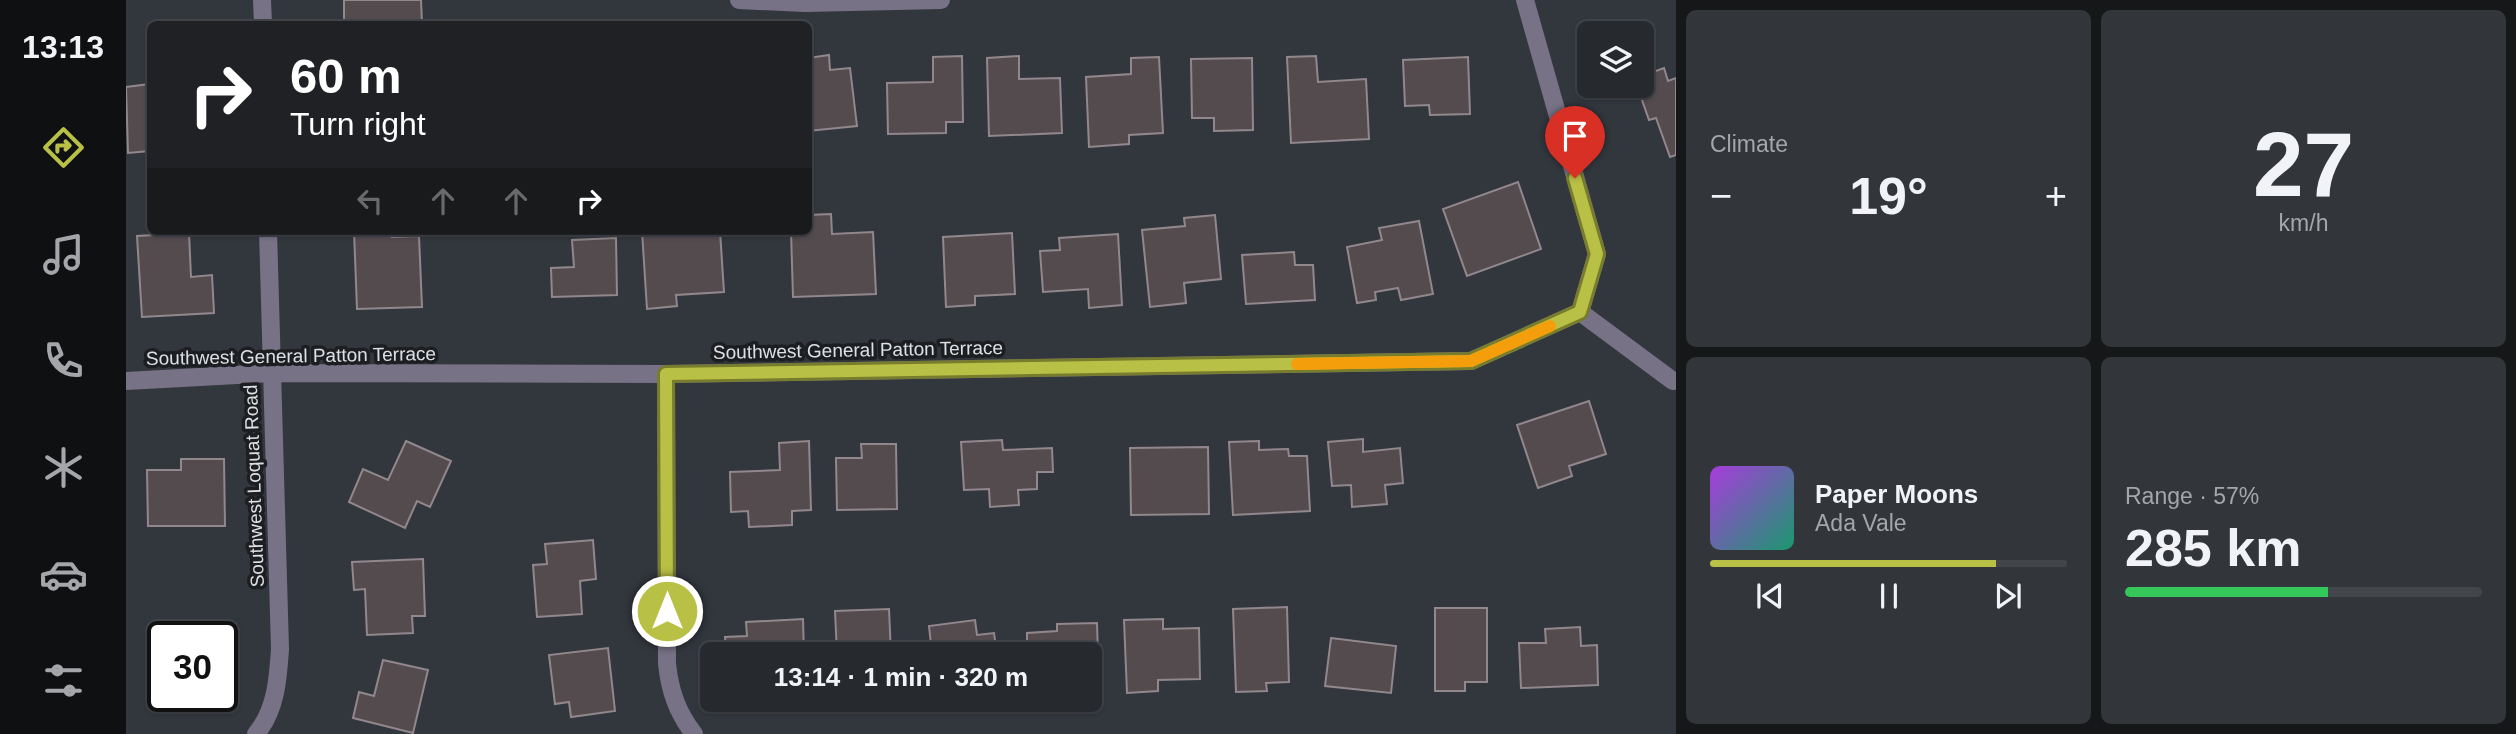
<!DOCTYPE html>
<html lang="en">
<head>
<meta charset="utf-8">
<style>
  body { margin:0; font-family:Arial,sans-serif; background:#32353a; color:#f1f3f6; height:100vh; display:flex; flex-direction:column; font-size:26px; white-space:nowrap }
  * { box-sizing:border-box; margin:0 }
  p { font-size:23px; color:#a4a6aa }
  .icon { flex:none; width:38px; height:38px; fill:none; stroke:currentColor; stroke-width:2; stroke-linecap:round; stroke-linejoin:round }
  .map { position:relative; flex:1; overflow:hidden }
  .sheet { display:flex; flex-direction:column; gap:10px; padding:10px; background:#151719; width:840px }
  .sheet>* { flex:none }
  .top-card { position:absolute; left:21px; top:21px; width:665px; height:214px; border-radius:10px; box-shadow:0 2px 5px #0004,0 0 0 2px #42454a; background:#202124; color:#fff; overflow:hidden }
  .controls { position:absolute; left:1451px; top:21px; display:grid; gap:14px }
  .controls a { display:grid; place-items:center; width:77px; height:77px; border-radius:10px; background:#26292e; box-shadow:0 2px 5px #0004,0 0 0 2px #42454a; font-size:35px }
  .speed { position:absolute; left:21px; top:621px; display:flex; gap:14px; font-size:35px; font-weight:700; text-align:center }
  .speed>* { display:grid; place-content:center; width:91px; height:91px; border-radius:50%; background:#26292e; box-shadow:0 2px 5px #0004,0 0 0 2px #42454a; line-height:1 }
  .speed .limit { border:4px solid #111; border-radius:10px; background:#fff; color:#111 }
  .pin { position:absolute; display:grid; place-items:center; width:60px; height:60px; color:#fff; margin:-72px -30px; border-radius:50% 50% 50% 0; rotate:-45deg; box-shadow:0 0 7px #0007 }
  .pin .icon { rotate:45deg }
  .me { position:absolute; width:77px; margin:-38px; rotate:0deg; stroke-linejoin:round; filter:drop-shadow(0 0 5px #0008) }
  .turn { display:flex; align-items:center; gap:24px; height:147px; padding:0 28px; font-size:32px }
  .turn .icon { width:91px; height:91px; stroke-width:2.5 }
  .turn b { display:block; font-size:49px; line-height:60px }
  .lanes { display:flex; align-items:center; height:66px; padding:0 28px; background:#0003; justify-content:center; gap:35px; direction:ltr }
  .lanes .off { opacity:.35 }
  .big { font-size:52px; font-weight:800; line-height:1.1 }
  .sheet .widget { flex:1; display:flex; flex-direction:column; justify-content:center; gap:10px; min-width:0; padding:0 24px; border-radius:10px; background:#32353a }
  .sheet .dial { align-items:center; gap:0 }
  .dial b { font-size:91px; line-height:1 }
  .song { display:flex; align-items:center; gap:21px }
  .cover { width:84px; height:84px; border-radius:10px; background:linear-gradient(135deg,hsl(280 70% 55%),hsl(160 70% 35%)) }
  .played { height:7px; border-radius:4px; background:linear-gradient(90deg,#b9c046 80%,#42454a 80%) }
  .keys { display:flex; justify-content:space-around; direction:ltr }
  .heat { display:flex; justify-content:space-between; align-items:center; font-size:38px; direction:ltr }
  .charge { height:10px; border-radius:5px; background:linear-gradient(90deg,#34c759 57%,#42454a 0) }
  .sheet .tiles { flex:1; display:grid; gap:10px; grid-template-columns:repeat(2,1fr) }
  .trip { position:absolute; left:574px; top:642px; width:402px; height:70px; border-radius:10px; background:#26292e; box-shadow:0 2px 5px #0004,0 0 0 2px #42454a; font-weight:800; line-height:70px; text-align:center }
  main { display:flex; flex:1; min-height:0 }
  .tab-bar { display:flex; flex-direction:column; width:126px; justify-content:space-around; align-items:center; background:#0f1012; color:#a4a6aa }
  .tab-bar .icon { width:49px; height:49px }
  .tab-bar .current { color:#b9c046 }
  .tab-bar b { font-size:32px; color:#f1f3f6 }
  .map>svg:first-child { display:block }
</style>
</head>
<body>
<main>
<nav class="tab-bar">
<b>13:13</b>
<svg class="icon current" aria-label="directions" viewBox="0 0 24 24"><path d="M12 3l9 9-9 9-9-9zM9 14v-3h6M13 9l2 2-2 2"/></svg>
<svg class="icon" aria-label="music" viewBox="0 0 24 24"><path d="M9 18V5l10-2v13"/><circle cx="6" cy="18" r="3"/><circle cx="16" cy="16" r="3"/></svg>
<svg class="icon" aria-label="phone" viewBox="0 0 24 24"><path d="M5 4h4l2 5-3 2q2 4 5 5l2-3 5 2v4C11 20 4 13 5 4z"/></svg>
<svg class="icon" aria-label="climate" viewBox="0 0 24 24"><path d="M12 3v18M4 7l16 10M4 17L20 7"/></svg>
<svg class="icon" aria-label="car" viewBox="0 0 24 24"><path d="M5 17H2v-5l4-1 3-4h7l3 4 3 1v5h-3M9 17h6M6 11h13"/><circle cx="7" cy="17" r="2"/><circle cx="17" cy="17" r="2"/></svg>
<svg class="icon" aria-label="filters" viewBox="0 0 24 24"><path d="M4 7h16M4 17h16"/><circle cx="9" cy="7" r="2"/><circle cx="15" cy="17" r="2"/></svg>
</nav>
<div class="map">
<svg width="1550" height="734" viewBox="0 0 1550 734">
  <rect width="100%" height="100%" fill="#32373e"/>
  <!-- building -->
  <path fill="#544b4f" stroke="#91878c" stroke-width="2" d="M218,0H295L296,24H218Z
    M703,55L704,70L724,68L731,126L682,131V58Z
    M836,56L837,122H820V133L762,134L761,83L807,82V57Z
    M893,56V79L934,78L936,133L863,136L861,58Z
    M1190,56L1192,82L1240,79L1243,139L1165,143L1161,57Z
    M1033,57L1037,133L1003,135V144L963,147L960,77L1005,74V58Z
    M1342,57L1344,114L1304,115L1303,105L1279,106L1277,60Z
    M1126,58L1127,130L1088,131V118H1066L1065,59Z
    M1538,68L1542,81L1550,78V155L1544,157L1530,118L1523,120L1511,86H1516V76Z
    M24,84V151L2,153L0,87Z
    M1392,182L1415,249L1341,276L1317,209Z
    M705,214L706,234L747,232L750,294L667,297L665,231H682V215Z
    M1089,215L1095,279L1058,283L1060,303L1024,307L1016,230L1059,226L1058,218Z
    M1293,221L1307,294L1275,300L1272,288L1249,292L1250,300L1231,303L1221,247L1256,240L1253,228Z
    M228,231H266V237L293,236L296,307L231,309Z
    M516,231H594L598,292L550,295L551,306L521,309Z
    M63,233L65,277L86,275L88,313L16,317L11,236Z
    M886,233L889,294L849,296V305L820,307L817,237Z
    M992,234L996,305L963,308L962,289L917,292L914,251L934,250L933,238Z
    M490,238L491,295L426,297L425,268L448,267L446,240Z
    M1168,252L1169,265H1187L1189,300L1120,304L1116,255Z
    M1463,401L1480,454L1443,466L1446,476L1412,488L1391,425Z
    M1237,439V452L1274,448L1277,483L1259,485L1261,504L1226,507L1225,485L1206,486L1202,442Z
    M876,440L877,450L926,448L927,472H911V489L892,490L893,505L864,507L863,489L838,490L835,442Z
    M280,441L325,461L304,507L291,501L279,528L223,502L237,469L262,480Z
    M683,441L685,510L666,511V525L623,527L622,511L605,512L604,472L654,470L653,443Z
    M1133,441V450L1162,449L1163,456H1181L1184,511L1107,515L1103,442Z
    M735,444H770L771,509L711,510L710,458H736Z
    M1082,447L1083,514L1005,515L1004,448Z
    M55,459H98L99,526H22L21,470H55Z
    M467,540L470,579L454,581L456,614L411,617L407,565L421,564L419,544Z
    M297,559L299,616H286L287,633L241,635L239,589L228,590L226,562Z
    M1161,607L1163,682L1140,683L1141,691L1110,692L1107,609Z
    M1309,608H1361V682H1339V691H1309Z
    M763,609L765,654H711L709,611Z
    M677,619L678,654H600L599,637L621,636L620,622Z
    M1037,619V629L1073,628L1074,679L1032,680V691L1001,693L998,620Z
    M849,620L851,635L868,633L871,654H806L803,626Z
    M971,623L973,689H964V654H901V633L931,631V624Z
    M1454,627L1455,646L1471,645L1472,685L1395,688L1393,643H1420L1419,629Z
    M72,629L75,637H51Z
    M1205,638L1270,646L1265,693L1199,686Z
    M37,642V685L23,648Z
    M482,648L489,711L445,717L443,702L429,704L423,655Z
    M257,660L302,670L287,733L227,718L233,692L248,696Z"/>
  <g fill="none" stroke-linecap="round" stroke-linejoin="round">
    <!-- minor -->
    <path stroke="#787286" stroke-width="18" d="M136,0L137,24
      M613,0L679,3L815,0
      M1399,0L1471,254L1454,312
      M1454,312L1547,381
      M540,374L541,664C544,691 551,712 568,734
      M0,381L146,373L540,374L1345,361L1454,312
      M130,734C150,710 152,679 154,649L142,231"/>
  </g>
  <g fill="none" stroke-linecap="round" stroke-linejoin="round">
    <!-- route casing -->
    <g stroke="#787d2e" stroke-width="18">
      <path id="route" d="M541,611L540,374L1345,361L1454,312L1471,254L1449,178"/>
    </g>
    <!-- route -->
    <use href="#route" stroke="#b9c046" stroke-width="12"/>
    <!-- slow -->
    <path stroke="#f59e0b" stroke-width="12" d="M1171,364L1345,361L1424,326"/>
  </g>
  <g text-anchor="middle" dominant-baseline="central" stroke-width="7" stroke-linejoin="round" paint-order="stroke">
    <!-- street labels -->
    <g font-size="19" fill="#dce0e4" stroke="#1c1e21">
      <text transform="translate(732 350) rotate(-1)">Southwest General Patton Terrace</text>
      <text transform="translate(165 356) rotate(-1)">Southwest General Patton Terrace</text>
      <text transform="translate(128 486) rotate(-92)">Southwest Loquat Road</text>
    </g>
  </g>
</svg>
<div class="controls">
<a><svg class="icon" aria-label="layers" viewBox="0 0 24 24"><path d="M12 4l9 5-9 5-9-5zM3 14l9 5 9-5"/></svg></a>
</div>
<div class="speed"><div class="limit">30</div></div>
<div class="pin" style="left:1449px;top:178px;background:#d93025"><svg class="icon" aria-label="arrive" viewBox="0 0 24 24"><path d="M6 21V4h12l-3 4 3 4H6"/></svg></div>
<svg class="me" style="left:541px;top:611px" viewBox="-20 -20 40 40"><circle r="17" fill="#b9c046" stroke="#fff" stroke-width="3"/><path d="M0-11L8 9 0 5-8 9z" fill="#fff"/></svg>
<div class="trip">13:14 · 1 min · 320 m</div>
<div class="top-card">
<div class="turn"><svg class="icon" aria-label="right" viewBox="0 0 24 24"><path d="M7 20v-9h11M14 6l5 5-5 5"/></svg><div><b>60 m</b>Turn right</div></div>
<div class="lanes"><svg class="icon off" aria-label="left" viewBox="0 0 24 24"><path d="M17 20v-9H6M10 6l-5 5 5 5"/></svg><svg class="icon off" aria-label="ahead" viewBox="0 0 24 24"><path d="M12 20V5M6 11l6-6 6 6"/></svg><svg class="icon off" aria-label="ahead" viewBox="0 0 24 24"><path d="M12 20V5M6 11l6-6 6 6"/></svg><svg class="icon" aria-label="right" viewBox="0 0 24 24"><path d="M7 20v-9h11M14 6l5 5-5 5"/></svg></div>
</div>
</div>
<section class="sheet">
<div class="tiles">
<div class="widget"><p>Climate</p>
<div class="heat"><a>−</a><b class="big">19°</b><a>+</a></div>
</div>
<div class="widget dial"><b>27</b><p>km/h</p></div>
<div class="widget">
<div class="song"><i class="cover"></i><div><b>Paper Moons</b><p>Ada Vale</p></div></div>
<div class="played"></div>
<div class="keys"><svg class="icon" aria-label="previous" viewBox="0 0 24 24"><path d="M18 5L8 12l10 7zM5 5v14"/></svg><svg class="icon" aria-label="pause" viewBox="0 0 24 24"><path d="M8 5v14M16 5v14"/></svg><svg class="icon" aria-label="next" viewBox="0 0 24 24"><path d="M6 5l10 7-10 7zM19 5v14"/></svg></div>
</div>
<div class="widget"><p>Range · 57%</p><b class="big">285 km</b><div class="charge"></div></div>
</div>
</section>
</main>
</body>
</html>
